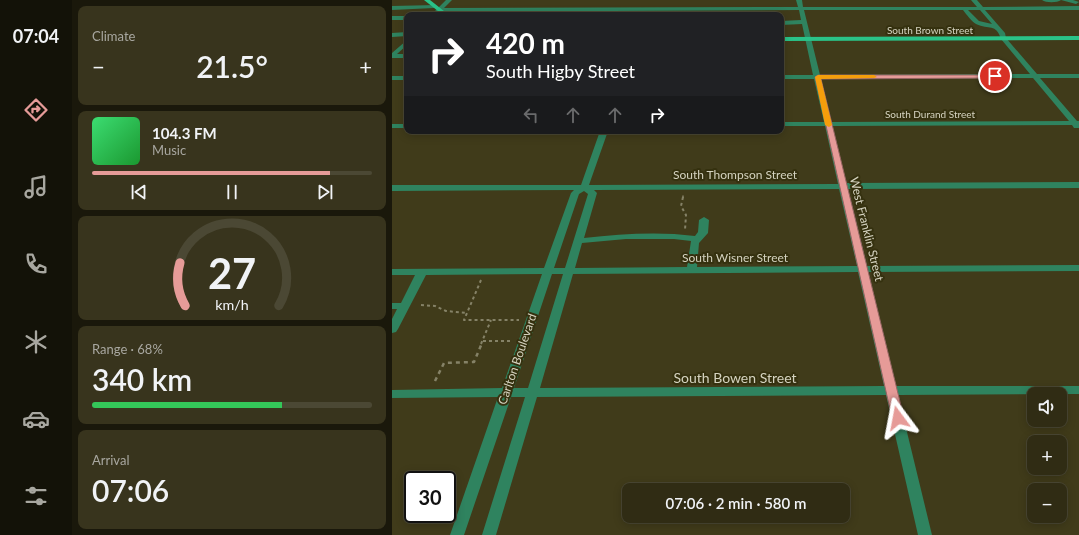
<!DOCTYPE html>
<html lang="en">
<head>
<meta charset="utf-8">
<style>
  body { margin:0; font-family:Lato,sans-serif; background:#38341d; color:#f1f3f6; height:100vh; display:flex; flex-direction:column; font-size:15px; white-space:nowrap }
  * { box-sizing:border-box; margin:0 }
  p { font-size:13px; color:#a8a7a0 }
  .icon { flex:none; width:22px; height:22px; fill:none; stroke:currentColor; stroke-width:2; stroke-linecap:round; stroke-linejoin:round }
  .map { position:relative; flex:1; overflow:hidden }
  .sheet { display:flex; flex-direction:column; gap:6px; padding:6px; background:#1a180b; width:320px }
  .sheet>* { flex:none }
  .guide { position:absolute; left:12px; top:12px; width:380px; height:122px; border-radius:8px; box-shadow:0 2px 10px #0003,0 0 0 1px #4b4834; background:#202124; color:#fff; overflow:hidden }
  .controls { position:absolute; left:635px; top:387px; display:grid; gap:8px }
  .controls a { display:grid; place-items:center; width:40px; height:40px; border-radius:8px; background:#302c14; box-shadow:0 2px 10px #0003,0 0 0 1px #4b4834; font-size:20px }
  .speed { position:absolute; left:12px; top:471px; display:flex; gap:8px; font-size:20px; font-weight:700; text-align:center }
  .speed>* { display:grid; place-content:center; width:52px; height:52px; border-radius:50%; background:#302c14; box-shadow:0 2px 10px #0003,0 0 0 1px #4b4834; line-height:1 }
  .speed .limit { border:2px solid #111; border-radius:6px; background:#fff; color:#111 }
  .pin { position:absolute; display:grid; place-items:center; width:34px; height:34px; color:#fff; margin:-17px; border:2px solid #fff; border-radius:50%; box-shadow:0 1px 4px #0007 }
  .me { position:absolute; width:44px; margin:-22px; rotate:347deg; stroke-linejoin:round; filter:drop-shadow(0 0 3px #0008) }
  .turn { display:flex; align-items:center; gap:14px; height:84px; padding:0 16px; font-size:18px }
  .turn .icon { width:52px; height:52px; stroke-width:2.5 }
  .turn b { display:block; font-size:28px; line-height:34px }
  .lanes { display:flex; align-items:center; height:38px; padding:0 16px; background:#0003; justify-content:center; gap:20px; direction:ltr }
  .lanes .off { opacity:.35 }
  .big { font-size:30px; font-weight:600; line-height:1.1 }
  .sheet .widget { flex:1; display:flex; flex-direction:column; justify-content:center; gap:6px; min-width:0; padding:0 14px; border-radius:8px; background:#38341d }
  .sheet .dial { align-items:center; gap:0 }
  .dial svg { height:104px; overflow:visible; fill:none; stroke:#4b4834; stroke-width:7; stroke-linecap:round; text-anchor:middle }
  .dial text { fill:#f1f3f6; stroke:none }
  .song { display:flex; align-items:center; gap:12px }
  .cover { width:48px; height:48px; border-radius:6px; background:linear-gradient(135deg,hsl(140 70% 55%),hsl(130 70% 35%)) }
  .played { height:4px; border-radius:2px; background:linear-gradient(90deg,#e69b98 85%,#4b4834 85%) }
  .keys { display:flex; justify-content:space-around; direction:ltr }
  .heat { display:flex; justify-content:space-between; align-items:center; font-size:22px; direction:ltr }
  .charge { height:6px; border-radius:3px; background:linear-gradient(90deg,#34c759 68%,#4b4834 0) }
  .trip { position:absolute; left:230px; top:483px; width:228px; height:40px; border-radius:8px; background:#302c14; box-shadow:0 2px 10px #0003,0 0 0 1px #4b4834; font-weight:600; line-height:40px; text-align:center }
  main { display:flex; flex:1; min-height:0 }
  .tab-bar { display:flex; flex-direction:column; width:72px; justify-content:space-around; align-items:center; background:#131208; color:#a8a7a0 }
  .tab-bar .icon { width:28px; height:28px }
  .tab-bar .current { color:#e69b98 }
  .tab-bar b { font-size:18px; color:#f1f3f6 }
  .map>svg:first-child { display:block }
</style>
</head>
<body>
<main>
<nav class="tab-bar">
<b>07:04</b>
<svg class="icon current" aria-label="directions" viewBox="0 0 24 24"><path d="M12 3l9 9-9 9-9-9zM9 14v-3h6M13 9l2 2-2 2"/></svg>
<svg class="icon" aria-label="music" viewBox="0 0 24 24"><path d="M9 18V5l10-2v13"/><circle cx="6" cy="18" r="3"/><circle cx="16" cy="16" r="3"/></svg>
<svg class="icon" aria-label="phone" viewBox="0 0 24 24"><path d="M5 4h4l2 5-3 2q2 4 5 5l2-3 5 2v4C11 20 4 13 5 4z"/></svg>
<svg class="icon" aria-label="climate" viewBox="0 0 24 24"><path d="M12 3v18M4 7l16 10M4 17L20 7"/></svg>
<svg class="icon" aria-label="car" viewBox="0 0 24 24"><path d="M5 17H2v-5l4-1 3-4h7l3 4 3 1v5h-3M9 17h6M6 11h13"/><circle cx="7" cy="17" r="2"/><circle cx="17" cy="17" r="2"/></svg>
<svg class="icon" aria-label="filters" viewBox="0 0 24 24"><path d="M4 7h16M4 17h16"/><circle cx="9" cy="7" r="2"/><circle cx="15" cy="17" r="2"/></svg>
</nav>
<section class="sheet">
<div class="widget"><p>Climate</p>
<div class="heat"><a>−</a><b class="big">21.5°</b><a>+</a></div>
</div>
<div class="widget">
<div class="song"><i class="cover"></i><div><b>104.3 FM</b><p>Music</p></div></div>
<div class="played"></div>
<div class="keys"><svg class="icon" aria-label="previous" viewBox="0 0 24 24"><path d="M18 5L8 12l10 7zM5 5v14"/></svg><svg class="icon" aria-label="pause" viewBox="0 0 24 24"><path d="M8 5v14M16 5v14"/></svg><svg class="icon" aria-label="next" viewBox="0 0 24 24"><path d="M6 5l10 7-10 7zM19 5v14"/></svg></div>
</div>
<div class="widget dial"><svg viewBox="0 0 100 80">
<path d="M14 69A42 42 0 1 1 86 69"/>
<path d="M14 69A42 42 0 0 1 10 36" stroke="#e69b98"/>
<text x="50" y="56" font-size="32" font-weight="700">27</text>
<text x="50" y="72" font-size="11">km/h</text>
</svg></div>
<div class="widget"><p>Range · 68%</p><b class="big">340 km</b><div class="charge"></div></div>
<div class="widget"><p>Arrival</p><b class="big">07:06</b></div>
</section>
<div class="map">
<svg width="687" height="535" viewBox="0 0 687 535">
  <rect width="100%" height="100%" fill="#403b1a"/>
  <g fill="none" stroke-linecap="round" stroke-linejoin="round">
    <!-- path-far2 -->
    <path stroke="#858267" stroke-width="1.5" stroke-dasharray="2.5 2.5" stroke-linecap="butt" d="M291,198V195"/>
    <!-- path-far1 -->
    <path stroke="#858267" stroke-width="2" stroke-dasharray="3 3" stroke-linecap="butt" d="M291,197L289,206L294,215L293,230
      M89,280L72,320H127
      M29,305L43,306L54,311L75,313
      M91,341H119
      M89,344L99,320"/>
    <!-- path -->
    <path stroke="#858267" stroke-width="2.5" stroke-dasharray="4 4" stroke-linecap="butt" d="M43,381L52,363L82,362L90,343"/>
    <!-- minor -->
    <path fill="#2f835f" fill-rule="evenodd" d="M54,0H60L52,8L406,7L404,0H410L411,7H585L579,0H585L591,7L687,6V10H593L613,33L614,38L645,74H687V78H648L685,121H687V128H682L680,125L440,126L454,183L687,182V188L456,189L475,266L687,265V271L476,272L504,386H687V394L506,395L540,535H526L494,395L145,397L104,535H90L133,397H119L72,535H58L106,397L0,398V390L110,388L150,274L34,275L6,329L4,332L0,333V319L5,309H0V303H9L23,275H0V269L152,268L179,193L182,190L0,191V185H189L208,131H216L197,185L446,184L433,126H389V122H432L422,79H389V75H421L410,24L389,25V21L409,20L407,10L48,12L45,15H39ZM412,10H571C575,15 579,21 584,24C597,30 604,23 609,39L638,74L428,75ZM576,10H588L600,24L587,21ZM641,78L677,121L439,122L429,79ZM447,189L465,266L305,267L307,243L316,233L317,220L312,217L307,220L306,232L303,236C266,231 229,234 192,238L205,193L202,190ZM192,191L196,194L173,268H162L187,194ZM234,239H282L299,241L295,267L183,268L190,243ZM466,272L492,386L148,388L181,274ZM160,274H171L136,388H122Z
      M650,0H669C665,3 654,3 650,0Z
      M669,0H681L687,2L684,4Z
      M44,5V7L42,8L0,10V6Z
      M0,16H15V20H0Z
      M15,32V36L0,37V33Z
      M15,40V45L5,54H15V58H0V53Z
      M0,76H15V80H0Z
      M0,124H15V128H0Z"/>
    <!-- major -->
    <path fill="#2ac388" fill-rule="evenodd" d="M32,0H38L57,15H51Z
      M687,36V40L389,41V37Z"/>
  </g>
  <!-- route -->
  <path fill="#e69b98" stroke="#966563" d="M426,75H603L606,76L603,78L429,79L512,418L510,421L506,422L502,421L500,418L423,77Z"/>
  <!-- slow -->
  <path fill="#f59e0b" d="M426,75H482L485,77L482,78L429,79L440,125L437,127L433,125L423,77Z"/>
  <g text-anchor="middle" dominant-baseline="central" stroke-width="4" stroke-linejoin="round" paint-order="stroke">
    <!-- far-street labels -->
    <g font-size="10" fill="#d5d3c0" stroke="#35310f">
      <text x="538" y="30">South Brown Street</text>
      <text x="538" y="114">South Durand Street</text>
    </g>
    <!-- street labels -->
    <g font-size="12" fill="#d5d3c0" stroke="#35310f">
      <text x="343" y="174">South Thompson Street</text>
      <text transform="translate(475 229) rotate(76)">West Franklin Street</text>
      <text x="343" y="257">South Wisner Street</text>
      <text transform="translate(125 359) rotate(-71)">Carlton Boulevard</text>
    </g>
    <!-- near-street labels -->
    <g font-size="14" fill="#d5d3c0" stroke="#35310f">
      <text x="343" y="377">South Bowen Street</text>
    </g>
  </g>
</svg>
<div class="controls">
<a><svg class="icon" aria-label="sound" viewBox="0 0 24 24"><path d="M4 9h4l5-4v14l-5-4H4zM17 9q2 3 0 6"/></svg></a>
<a>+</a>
<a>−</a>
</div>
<div class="speed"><div class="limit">30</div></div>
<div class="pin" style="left:603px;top:76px;background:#d93025"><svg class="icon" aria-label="arrive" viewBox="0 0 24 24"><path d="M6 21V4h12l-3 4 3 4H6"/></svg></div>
<svg class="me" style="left:506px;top:418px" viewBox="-20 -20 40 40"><path d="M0-17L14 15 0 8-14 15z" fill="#e69b98" stroke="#fff" stroke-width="4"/></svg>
<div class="trip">07:06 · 2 min · 580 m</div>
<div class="guide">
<div class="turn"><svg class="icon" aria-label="right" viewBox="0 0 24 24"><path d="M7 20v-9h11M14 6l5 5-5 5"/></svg><div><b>420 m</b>South Higby Street</div></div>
<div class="lanes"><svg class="icon off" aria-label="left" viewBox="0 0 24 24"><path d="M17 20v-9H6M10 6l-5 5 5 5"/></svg><svg class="icon off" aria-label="ahead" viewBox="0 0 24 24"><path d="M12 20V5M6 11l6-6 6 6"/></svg><svg class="icon off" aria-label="ahead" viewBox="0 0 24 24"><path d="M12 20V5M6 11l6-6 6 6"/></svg><svg class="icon" aria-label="right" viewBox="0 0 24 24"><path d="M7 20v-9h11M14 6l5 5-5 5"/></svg></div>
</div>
</div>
</main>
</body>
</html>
